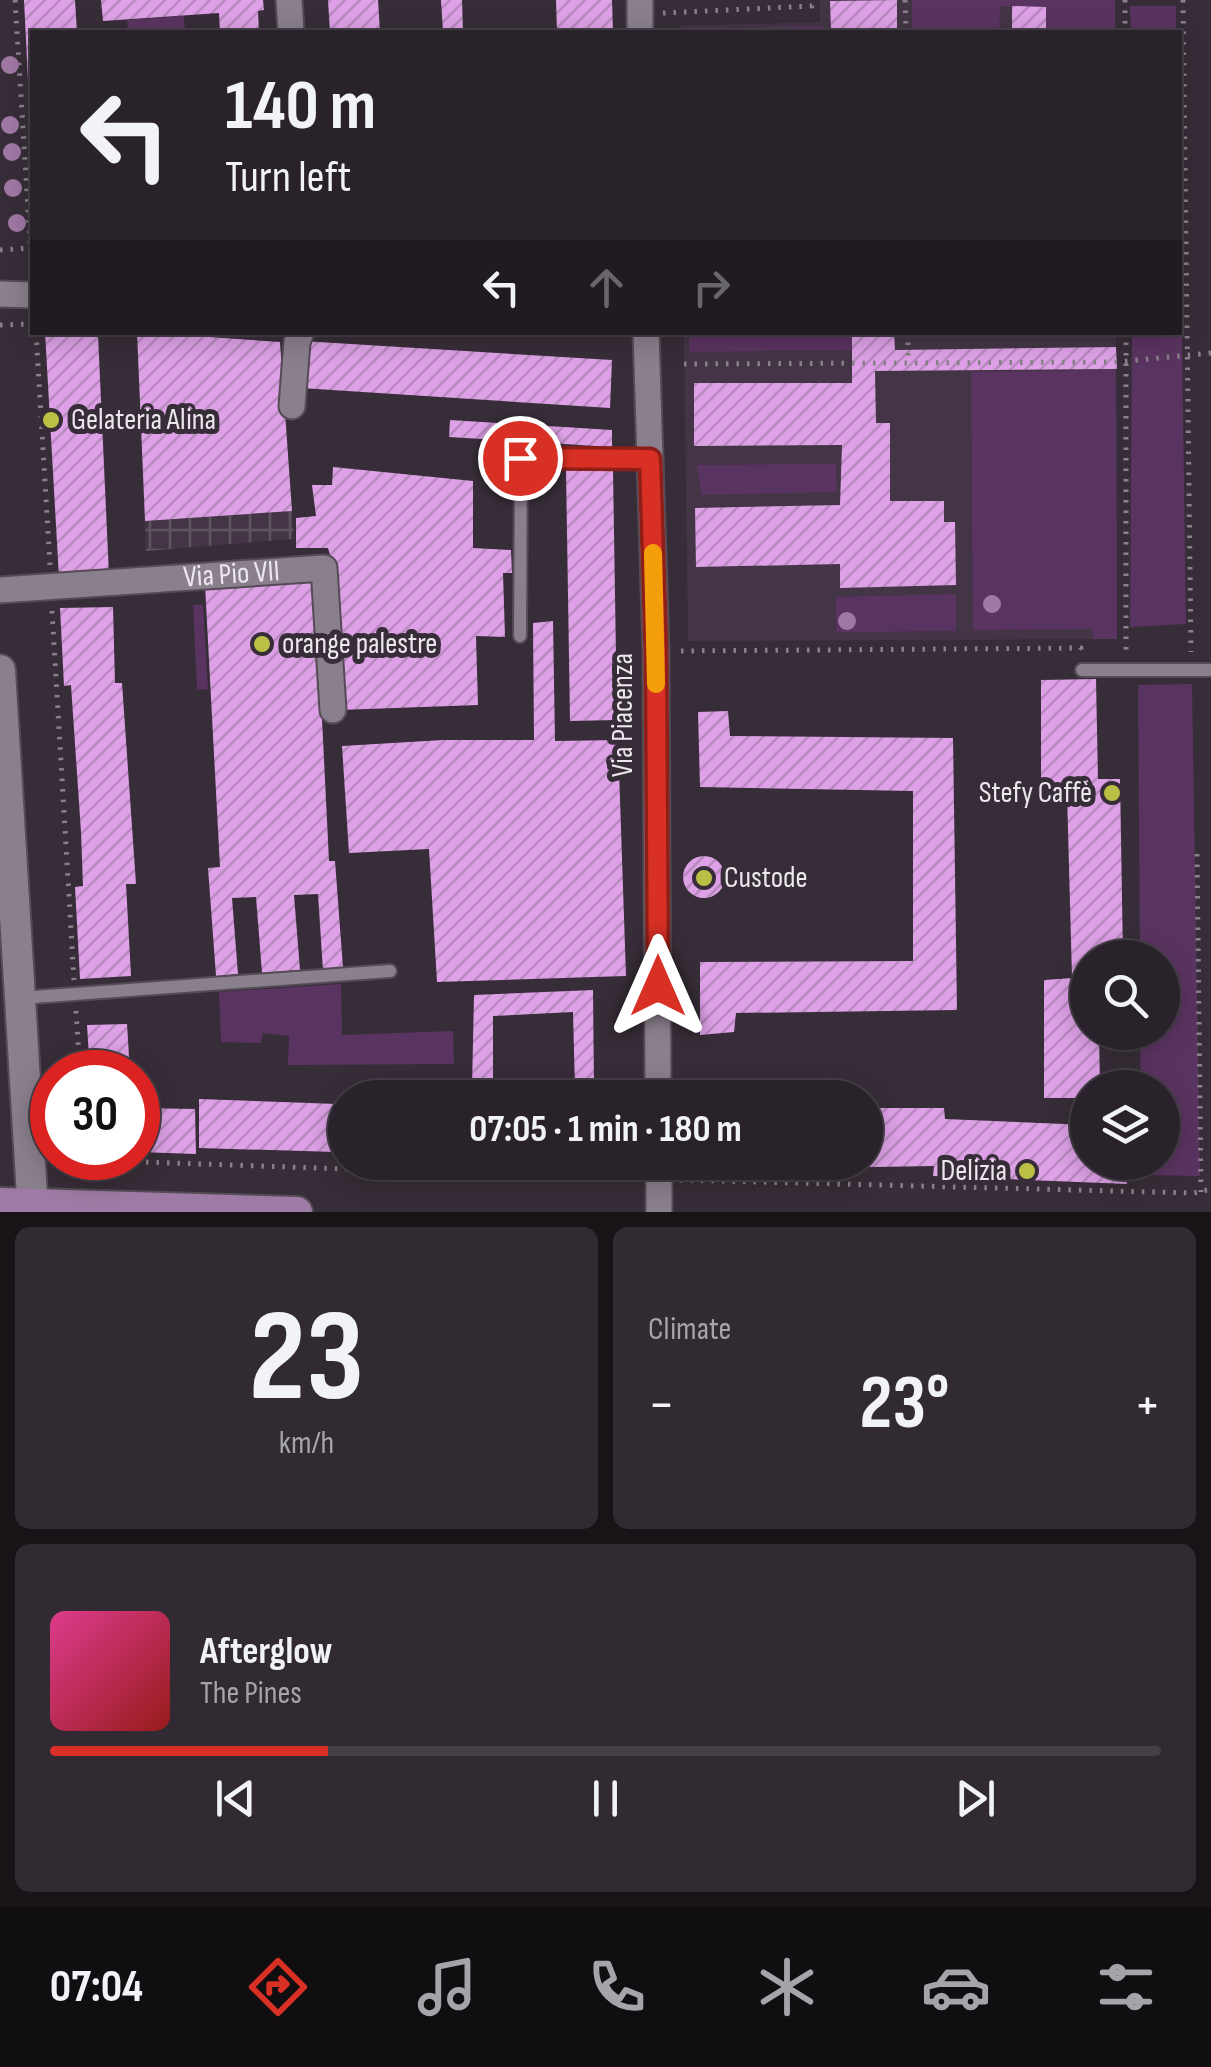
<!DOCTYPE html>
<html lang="en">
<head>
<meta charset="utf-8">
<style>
  body { margin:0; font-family:"Sofia Sans Condensed",sans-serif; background:#312a32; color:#f1f3f6; height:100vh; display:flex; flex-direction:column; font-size:38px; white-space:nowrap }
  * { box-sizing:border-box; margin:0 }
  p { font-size:32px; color:#a5a4a8 }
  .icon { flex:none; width:55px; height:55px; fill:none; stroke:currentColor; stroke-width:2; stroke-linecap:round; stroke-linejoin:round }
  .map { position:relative; height:1212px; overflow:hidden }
  .sheet { display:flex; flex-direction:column; gap:15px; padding:15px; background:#171317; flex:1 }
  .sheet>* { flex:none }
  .top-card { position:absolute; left:30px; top:30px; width:1152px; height:305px; border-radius:0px; box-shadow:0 5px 25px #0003,0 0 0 2px #453f47; background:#29222a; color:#f1f3f6; overflow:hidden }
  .buttons { position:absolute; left:1070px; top:940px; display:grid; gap:20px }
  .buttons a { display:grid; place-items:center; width:110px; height:110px; border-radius:50%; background:#29222a; box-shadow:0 5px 25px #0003,0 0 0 2px #453f47; font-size:50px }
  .speed { position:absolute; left:30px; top:1050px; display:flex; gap:20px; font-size:50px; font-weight:700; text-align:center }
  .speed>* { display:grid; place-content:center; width:130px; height:130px; border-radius:50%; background:#29222a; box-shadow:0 5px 25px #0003,0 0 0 2px #453f47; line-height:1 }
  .speed .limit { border:15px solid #d22; background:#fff; color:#111 }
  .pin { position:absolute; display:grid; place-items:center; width:85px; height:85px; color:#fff; margin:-42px; border:5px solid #fff; border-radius:50%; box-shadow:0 2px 10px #0007 }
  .me { position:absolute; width:110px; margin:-55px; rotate:0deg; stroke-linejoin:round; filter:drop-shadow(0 0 8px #0008) }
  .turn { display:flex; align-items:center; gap:35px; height:210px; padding:0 30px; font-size:45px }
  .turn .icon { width:130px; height:130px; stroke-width:2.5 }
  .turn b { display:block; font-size:70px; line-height:85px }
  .lanes { display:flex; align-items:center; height:95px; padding:0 30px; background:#0003; justify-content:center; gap:50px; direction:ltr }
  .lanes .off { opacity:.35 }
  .big { font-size:75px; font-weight:700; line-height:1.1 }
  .sheet .tile { flex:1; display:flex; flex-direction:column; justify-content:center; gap:15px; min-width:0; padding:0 35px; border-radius:15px; background:#312a32 }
  .sheet .dial { align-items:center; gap:0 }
  .dial b { font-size:130px; line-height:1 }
  .song { display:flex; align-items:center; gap:30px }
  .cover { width:120px; height:120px; border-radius:15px; background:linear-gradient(135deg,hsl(330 70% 55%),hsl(0 70% 35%)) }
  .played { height:10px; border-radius:5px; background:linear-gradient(90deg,#d93025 25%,#453f47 25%) }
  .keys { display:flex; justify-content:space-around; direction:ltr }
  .heat { display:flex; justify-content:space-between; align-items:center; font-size:55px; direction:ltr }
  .sheet .tiles { flex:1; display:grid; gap:15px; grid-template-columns:1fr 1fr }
  .tile:last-child { grid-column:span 2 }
  .trip { position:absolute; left:328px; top:1080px; width:555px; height:100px; border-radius:50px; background:#29222a; box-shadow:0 5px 25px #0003,0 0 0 2px #453f47; font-weight:700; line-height:100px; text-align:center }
  .menu { display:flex; height:160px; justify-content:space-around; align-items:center; background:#100e11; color:#a5a4a8 }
  .menu .icon { width:70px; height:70px }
  .menu .on { color:#d93025 }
  .menu b { font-size:45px; color:#f1f3f6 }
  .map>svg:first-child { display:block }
</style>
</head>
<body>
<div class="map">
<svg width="1211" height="1212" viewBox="0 0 1211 1212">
  <defs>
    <pattern id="industrial-grid" width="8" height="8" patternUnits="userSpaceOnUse" patternTransform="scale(2.5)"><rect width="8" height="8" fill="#433545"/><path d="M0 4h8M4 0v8" fill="none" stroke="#5e5260"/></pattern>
    <pattern id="building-hatch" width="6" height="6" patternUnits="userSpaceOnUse" patternTransform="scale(2.5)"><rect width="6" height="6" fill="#dea1e7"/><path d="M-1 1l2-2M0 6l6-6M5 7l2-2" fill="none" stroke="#b88abf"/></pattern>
  </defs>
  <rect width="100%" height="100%" fill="#372d38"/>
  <!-- built -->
  <path fill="#433545" d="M820,0H1115L1116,32H680V26L820,22Z
    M684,333H1116L1117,639L688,641Z"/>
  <!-- industrial -->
  <path fill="url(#industrial-grid)" d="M292,511L294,539L146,551L145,521Z"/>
  <!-- grass -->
  <path fill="#5a3460" d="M912,0H1115V32H1046L1045,7L1000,6L999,32H912Z
    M1130,6H1176V32H1131Z
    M184,16L185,32H128L127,20Z
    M823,26V32H684V29Z
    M1180,205L1186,624L1130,627L1132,333L1180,332Z
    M689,333H852V350L689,352Z
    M1116,370L1117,639H1093L1092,629L973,630L971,372Z
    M836,464L837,492L701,495L697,465Z
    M956,594V631L836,632V597Z
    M193,605H203L208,689L197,690Z
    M1192,684L1200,1176L1141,1175V1163L1162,1162V1088L1141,1087L1140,1033L1162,1032V958L1140,957L1138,685Z
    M341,984L342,1035L453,1031L454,1064L288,1065L289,1036L263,1033L261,1043L221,1042L219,992Z"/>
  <!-- building -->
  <path fill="url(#building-hatch)" d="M24,0H75L77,32H32V80L28,81Z
    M101,0H263L264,10L258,11L259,32H220L219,13L103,21Z
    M328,0H378L380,32H330Z
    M441,0H462L463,32H443Z
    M556,0H612L613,32H557Z
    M897,0V32H831L830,1Z
    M1012,6L1046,7V32H1012Z
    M45,332L98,335L109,575L59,578Z
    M137,332L280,342L292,511L145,521Z
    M852,332H894L895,350L1116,347L1117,369L875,371L876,423H890V501H944V522H955L956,585L840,588V564L696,567L695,508L840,505L842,445L694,446V383H852Z
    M302,341L612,360L610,408L301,388Z
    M450,420L612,430V447L449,437Z
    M333,467L473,481V548L511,550L512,573H503L505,637L476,636L478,705L339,710L334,569L328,548H296V518L316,516L312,485H332Z
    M613,469L617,720L570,721L566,470Z
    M315,577L329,861H335L343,968L323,971L318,894L294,895L300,970L262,973L256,897L232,898L238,974L216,976L208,868L220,867L205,585Z
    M113,607L115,683H122L136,884H126L131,976L80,979L75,887L83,886L81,832L71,685L64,686L60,608Z
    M553,621L555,741L618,740L626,976L437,982L429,849L349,853L342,746L443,740H534L533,623Z
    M1096,679L1098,779H1120L1123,958H1088V1032H1099L1100,1088H1088V1098H1044V980L1072,978L1067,793L1041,792V680Z
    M728,711L730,736L953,738L957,1010L736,1013L734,1032L700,1035V962L913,961V791L700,787L698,712Z
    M683 877a21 21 0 1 1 42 0a21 21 0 1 1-42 0Z
    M593,990L594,1088L575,1089L573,1012L493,1016V1087L472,1088L474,995Z
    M127,1024L130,1072H90L87,1025Z
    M199,1099L337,1104L336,1152L199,1148Z
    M138,1108L195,1109L196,1154L138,1152Z
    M865,1108H944L945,1119L1088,1125V1162H1127V1184L933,1176L934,1166L699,1170V1162H865Z
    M341,1111H345V1160H338Z
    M517,1162H627V1168L517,1166Z"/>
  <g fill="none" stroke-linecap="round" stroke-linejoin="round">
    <!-- service casing -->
    <g stroke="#544b55" stroke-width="16">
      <path id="service" d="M520,636L521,458L650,459
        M1082,670H1211
        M20,998L390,971"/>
    </g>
    <!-- minor casing -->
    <g stroke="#544b55" stroke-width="29">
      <g id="minor">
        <path d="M289,0L291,32"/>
        <path d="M640,0V32"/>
        <path d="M0,294L32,295"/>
        <path d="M646,332L656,651L658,1098"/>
        <path d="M292,406L297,342L301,332"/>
        <path id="s1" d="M0,590L324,568L333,710"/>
        <path d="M659,1162V1212"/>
      </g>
    </g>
    <!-- tertiary casing -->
    <g stroke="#544b55" stroke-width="34">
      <path id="tertiary" d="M0,670L33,1212"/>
    </g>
    <!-- secondary casing -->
    <g stroke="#544b55" stroke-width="34">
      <path id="secondary" d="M0,1203L297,1212"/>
    </g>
    <!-- path -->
    <path stroke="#89818a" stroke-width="5" stroke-dasharray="2.5 8" stroke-linecap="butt" d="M15,0L32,273
      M905,0L906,32
      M1125,0V32
      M1183,0L1191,652
      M663,13L812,6L813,0
      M0,250L30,248
      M0,325L32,324
      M36,332L50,565
      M908,332V363
      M1126,332V652
      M684,364L1116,362L1211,353
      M52,611L74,980
      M681,651L1081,648V652
      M1197,854L1201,1192
      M76,1011L80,1072
      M85,1158V1160L639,1179
      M53,1159L85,1160
      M680,1180L1194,1193L1211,1189"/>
    <!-- service -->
    <use href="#service" stroke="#8a7f8c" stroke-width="12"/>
    <!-- minor -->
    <use href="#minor" stroke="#8a7f8c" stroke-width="25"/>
    <!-- tertiary -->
    <use href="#tertiary" stroke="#8a7f8c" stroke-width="30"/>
    <!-- secondary -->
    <use href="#secondary" stroke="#9e7ba4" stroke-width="30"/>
  </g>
  <!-- trees -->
  <g fill="#9f78a4">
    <circle cx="10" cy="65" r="9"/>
    <circle cx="10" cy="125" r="9"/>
    <circle cx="12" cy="152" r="9"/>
    <circle cx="13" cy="188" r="9"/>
    <circle cx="17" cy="223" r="9"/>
    <circle cx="992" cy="604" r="9"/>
    <circle cx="847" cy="621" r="9"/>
  </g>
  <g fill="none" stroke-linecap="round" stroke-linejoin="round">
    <!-- route casing -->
    <g stroke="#8d1f18" stroke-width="25">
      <path id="route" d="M520,458L650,459L656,651L658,986"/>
    </g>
    <!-- route -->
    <use href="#route" stroke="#d93025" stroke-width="18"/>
    <!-- slow -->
    <path stroke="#f59e0b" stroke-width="18" d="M653,553L656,684"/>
  </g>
  <!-- markers -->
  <g fill="#bac045" stroke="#372d38" stroke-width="4">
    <circle cx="51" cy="420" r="10"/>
    <circle cx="262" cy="644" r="10"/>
    <circle cx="1112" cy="793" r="10"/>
    <circle cx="704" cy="878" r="10"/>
    <circle cx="1027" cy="1171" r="10"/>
  </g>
  <g text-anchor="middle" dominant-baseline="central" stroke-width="10" stroke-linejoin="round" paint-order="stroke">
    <!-- poi labels -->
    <g font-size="30" fill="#ece6ed" stroke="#372d38" text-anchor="start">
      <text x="71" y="420">Gelateria Alina</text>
      <text x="282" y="644">orange palestre</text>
      <text x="1092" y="793" text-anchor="end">Stefy Caffè</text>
      <text x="724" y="878">Custode</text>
      <text x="1007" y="1171" text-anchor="end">Delizia</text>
    </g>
    <!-- street labels -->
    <g font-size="30" fill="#ece6ed" stroke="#372d38">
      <text stroke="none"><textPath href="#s1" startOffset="232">Via Pio VII</textPath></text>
      <text transform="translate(623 715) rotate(-90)">Via Piacenza</text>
    </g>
  </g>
</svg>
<div class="buttons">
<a><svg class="icon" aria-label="search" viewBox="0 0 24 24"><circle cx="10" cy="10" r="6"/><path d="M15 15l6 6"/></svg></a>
<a><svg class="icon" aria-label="layers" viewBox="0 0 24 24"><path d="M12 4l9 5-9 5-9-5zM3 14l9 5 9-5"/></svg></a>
</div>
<div class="speed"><div class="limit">30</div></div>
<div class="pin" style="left:520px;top:458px;background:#d93025"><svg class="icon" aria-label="arrive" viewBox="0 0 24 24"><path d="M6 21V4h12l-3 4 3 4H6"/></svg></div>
<svg class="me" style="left:658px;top:986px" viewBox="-20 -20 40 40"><path d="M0-17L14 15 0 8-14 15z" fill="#d93025" stroke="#fff" stroke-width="4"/></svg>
<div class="trip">07:05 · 1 min · 180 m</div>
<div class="top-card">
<div class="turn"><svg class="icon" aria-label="left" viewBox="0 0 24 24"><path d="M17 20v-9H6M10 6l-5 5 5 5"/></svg><div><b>140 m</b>Turn left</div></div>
<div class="lanes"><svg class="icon" aria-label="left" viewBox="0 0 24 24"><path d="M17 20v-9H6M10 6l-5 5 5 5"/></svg><svg class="icon off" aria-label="ahead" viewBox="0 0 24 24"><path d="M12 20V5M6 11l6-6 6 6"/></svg><svg class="icon off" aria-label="right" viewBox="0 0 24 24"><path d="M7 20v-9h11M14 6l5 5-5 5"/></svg></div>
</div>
</div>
<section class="sheet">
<div class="tiles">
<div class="tile dial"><b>23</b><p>km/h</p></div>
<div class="tile"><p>Climate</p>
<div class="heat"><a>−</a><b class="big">23°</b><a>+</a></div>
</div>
<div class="tile">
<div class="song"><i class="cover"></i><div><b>Afterglow</b><p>The Pines</p></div></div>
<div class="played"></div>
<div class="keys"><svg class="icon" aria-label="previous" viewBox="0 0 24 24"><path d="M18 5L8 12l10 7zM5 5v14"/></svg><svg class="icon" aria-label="pause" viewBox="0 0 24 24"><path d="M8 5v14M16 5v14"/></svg><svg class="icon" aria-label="next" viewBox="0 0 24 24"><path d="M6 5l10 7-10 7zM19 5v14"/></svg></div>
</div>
</div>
</section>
<nav class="menu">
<b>07:04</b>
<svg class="icon on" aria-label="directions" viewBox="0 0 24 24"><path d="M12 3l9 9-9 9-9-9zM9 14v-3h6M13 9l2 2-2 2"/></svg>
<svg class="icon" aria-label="music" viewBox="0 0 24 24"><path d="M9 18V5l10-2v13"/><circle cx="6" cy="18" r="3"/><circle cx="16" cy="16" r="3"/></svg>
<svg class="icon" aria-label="phone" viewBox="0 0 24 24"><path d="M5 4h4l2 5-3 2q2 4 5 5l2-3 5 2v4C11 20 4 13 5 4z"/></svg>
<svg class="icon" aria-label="climate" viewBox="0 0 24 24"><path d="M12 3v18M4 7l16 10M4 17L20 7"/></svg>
<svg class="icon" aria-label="car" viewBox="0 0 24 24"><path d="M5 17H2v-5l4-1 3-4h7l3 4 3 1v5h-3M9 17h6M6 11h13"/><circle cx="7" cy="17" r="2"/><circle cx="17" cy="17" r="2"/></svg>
<svg class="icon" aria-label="filters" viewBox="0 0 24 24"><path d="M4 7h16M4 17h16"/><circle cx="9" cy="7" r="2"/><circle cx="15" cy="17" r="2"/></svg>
</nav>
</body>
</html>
